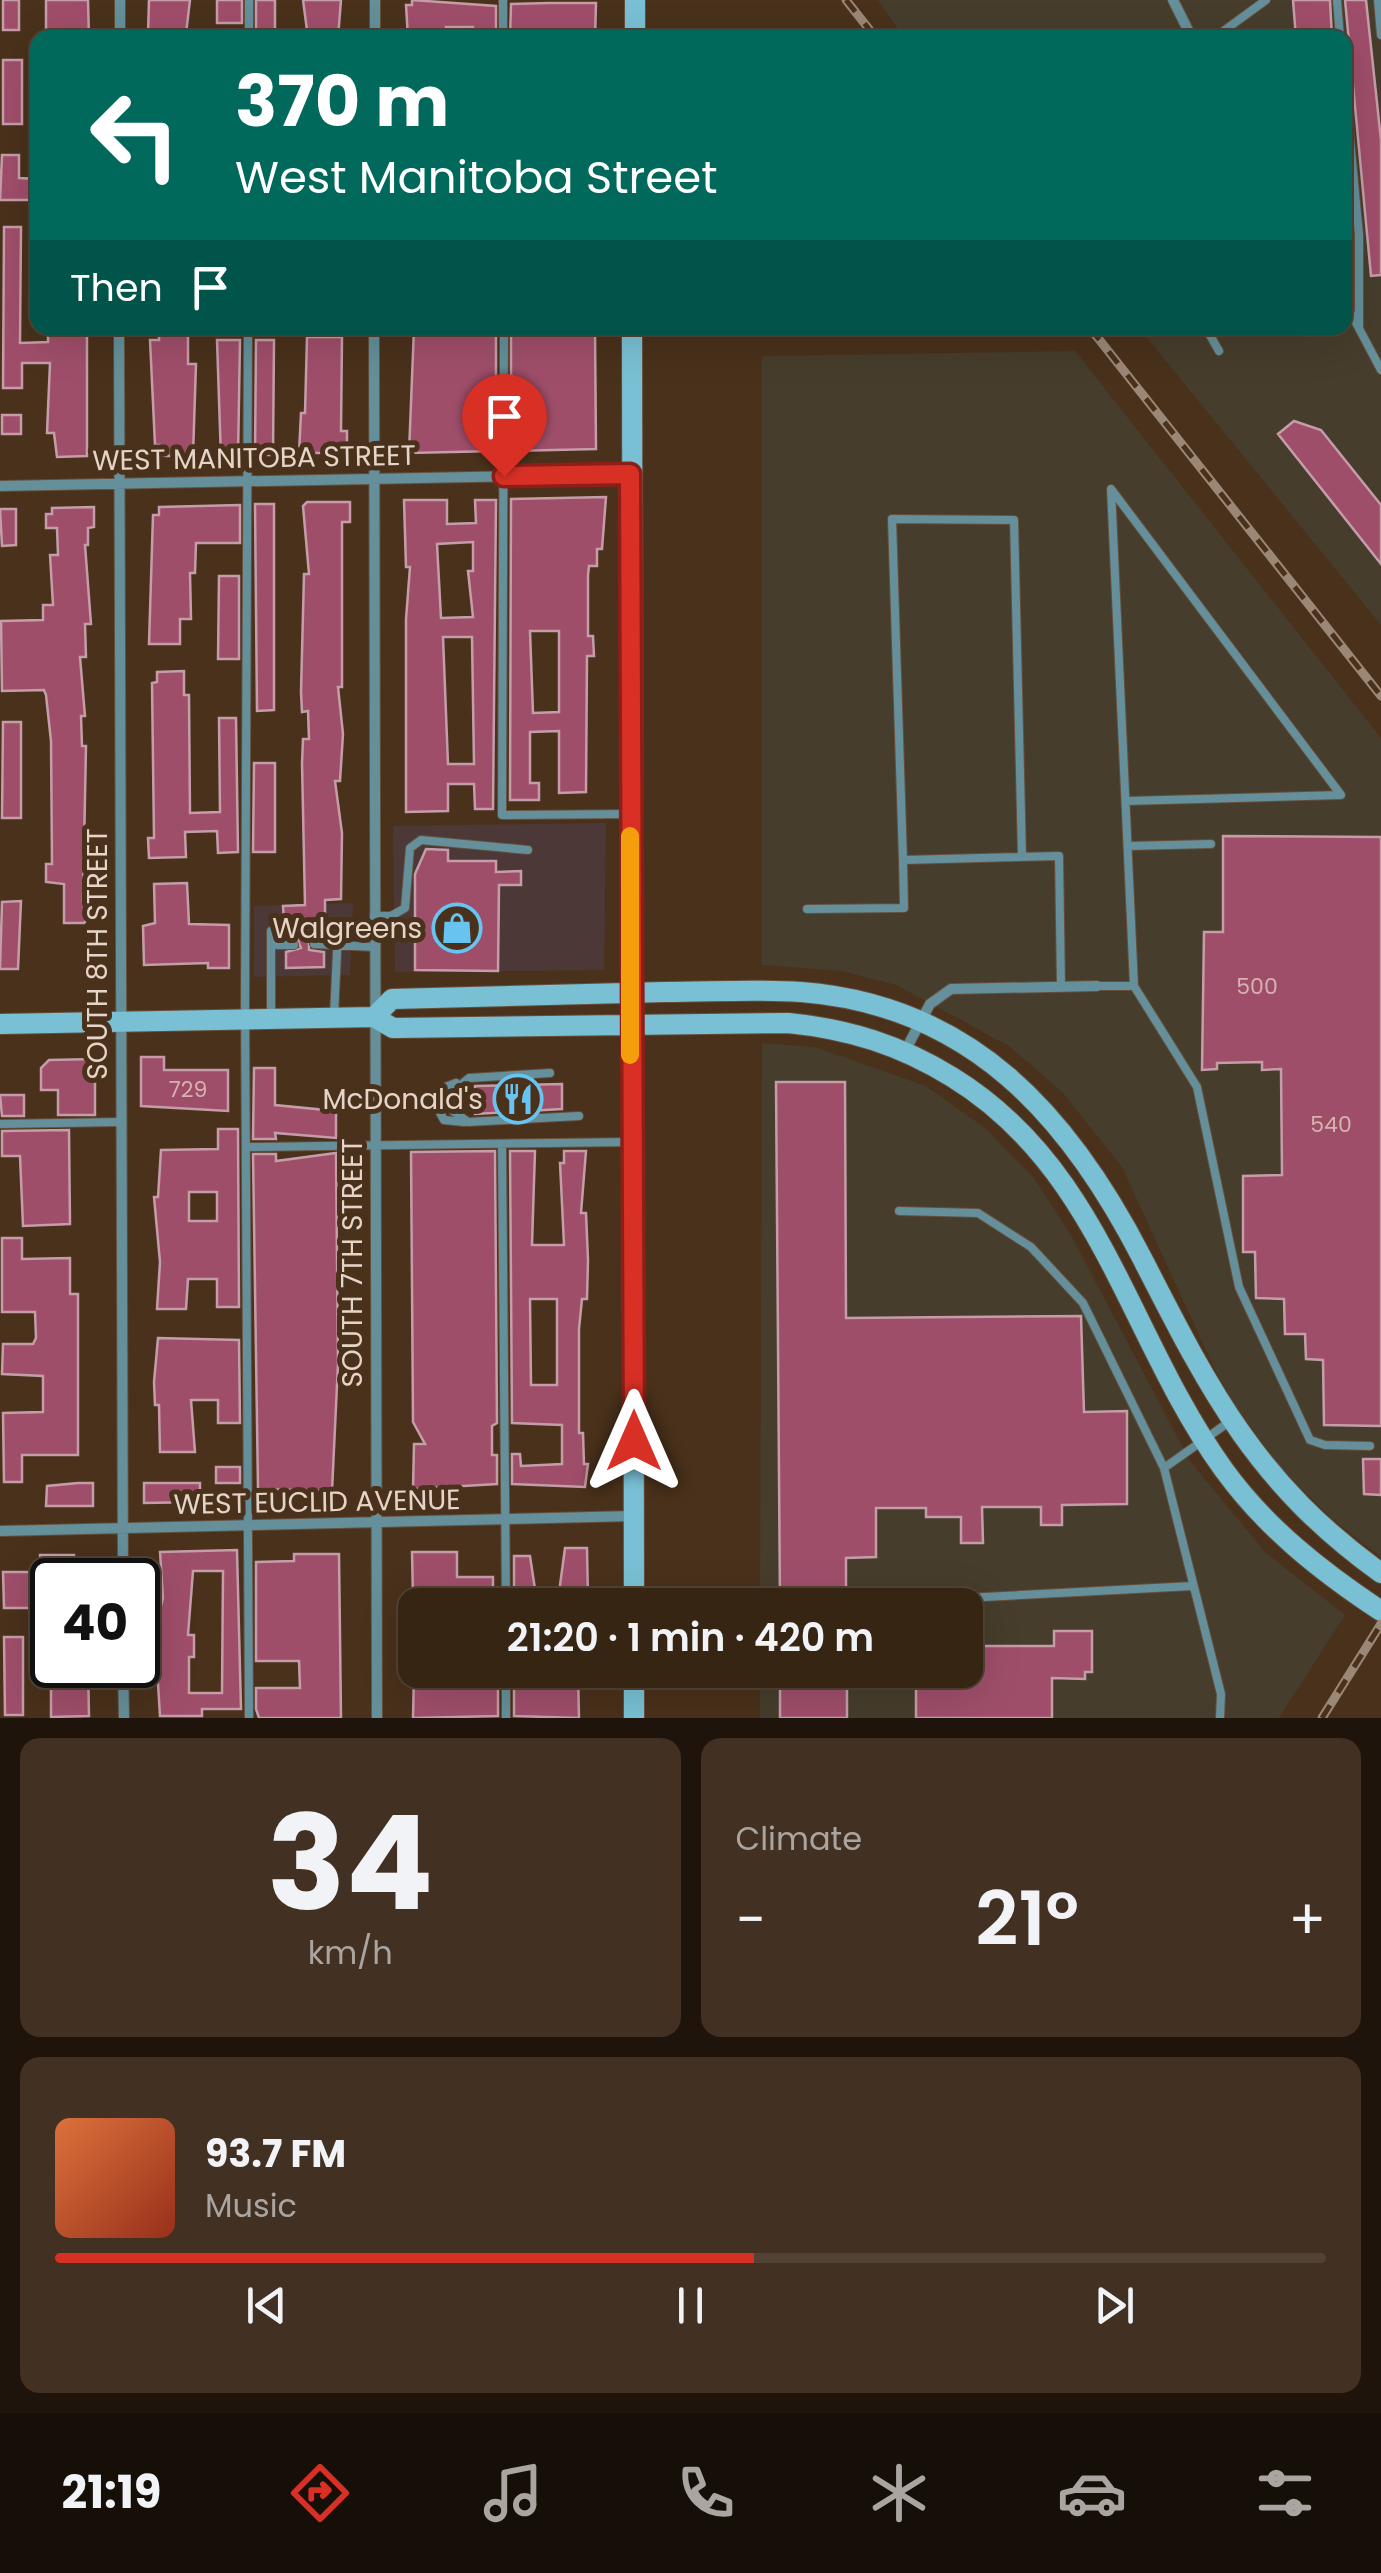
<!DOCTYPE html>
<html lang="en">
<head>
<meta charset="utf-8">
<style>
  body { margin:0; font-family:Poppins,sans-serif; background:#423122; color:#f1f3f6; height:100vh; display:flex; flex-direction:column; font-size:38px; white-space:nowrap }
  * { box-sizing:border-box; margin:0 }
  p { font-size:32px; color:#aaa5a0 }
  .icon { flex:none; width:55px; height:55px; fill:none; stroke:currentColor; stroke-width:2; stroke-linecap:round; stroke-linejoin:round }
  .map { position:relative; height:1718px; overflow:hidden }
  .sheet { display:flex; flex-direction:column; gap:20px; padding:20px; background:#1e140b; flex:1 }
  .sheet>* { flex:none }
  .banner { position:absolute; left:30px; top:30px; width:1322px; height:305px; border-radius:20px; box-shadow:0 10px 40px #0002,0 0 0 2px #514234; background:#00695c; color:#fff; overflow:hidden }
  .speed { position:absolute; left:30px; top:1558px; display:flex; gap:20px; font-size:50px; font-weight:700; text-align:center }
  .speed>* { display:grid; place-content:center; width:130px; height:130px; border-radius:50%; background:#372514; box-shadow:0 10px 40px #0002,0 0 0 2px #514234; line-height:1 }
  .speed .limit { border:5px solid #111; border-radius:15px; background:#fff; color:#111 }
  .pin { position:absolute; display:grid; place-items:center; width:85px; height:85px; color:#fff; margin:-102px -42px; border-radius:50% 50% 50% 0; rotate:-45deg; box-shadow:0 0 10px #0007 }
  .pin .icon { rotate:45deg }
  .me { position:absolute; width:110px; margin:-55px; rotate:0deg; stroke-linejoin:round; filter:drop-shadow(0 0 8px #0008) }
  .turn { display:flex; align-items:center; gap:35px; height:210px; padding:0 40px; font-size:45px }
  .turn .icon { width:130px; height:130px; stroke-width:2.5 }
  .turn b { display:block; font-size:70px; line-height:85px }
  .then { display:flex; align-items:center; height:95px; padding:0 40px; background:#0003; gap:20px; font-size:38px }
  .big { font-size:75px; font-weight:600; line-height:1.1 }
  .sheet .card { flex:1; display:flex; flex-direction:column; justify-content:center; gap:15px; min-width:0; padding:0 35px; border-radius:20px; background:#423122 }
  .sheet .dial { align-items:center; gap:0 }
  .dial b { font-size:130px; line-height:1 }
  .song { display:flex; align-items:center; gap:30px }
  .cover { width:120px; height:120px; border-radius:15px; background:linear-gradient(135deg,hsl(20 70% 55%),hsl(10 70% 35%)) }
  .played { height:10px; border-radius:5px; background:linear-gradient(90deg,#d93025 55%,#514234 55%) }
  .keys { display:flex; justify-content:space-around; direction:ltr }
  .heat { display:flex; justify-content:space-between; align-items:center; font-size:55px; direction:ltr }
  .sheet .tiles { flex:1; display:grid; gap:20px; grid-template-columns:1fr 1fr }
  .card:last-child { grid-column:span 2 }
  .trip { position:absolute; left:398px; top:1588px; width:585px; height:100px; border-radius:20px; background:#372514; box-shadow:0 10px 40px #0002,0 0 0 2px #514234; font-weight:600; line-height:100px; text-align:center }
  .tabs { display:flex; height:160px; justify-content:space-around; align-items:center; background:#160f08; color:#aaa5a0 }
  .tabs .icon { width:70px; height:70px }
  .tabs .active { color:#d93025 }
  .tabs b { font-size:45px; color:#f1f3f6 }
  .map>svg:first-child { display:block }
</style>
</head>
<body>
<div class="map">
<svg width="1381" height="1718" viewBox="0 0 1381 1718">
  <rect width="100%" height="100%" fill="#49311b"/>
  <!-- commercial -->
  <path fill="#4d3838" d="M606,823L604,970L395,972L393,826Z
    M353,903L350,975L254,977V906Z"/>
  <!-- industrial -->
  <path fill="#463d2c" d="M878,0H1381V625L1139,328H1345V38L904,37Z
    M1075,351L1381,738V1557L1332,1519L1281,1468L1240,1414L1216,1372L1122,1167L1063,1093L1009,1046L896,985L842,971L762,965V356Z
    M762,1043L815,1047L926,1086L985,1128L1034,1178L1072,1237L1190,1461L1265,1552L1345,1615L1279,1718H760V1670H965V1605H760Z"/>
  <!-- building -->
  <path fill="#9f4e6a" stroke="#c59da9" stroke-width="2.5" fill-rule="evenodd" d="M3,0H19V30H3Z
    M46,0H88L89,38H51V33H46Z
    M149,0H190L186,34H148Z
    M217,0H242V23H217Z
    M256,0H275V38H256Z
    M303,0H341L338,38H308Z
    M412,0L496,6V38H474L473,27H446V38H408L406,5H412Z
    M1293,0H1330L1332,38H1296Z
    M1345,0H1366L1381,140V275L1371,276Z
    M549,3H596L595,38H510L511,4Z
    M3,60H22V124H3Z
    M2,155H19V178L38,179V200H0Z
    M4,227H21L20,343L48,342V328H87V456L57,457L54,433H47L50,363H22V388H3Z
    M159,328H188V364H196L193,456H159V445H155L150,340H159Z
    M414,328H446V335H473V328H491V333H496V451L409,453Z
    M548,328H595L596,449L511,451V333L548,334Z
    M307,337H342L341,431H347V453H299L301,413H305Z
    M217,340H240L238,458L221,459Z
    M256,340H274L273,455H255Z
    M2,415H21V434H2Z
    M1294,421L1321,430L1381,505V564L1278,434Z
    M606,497L602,549H597V566H589L588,575V636H593L594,656H587L586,792L559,793V731L530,732V783H539V800H510L511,499ZM530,631H559V712L533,713Z
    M404,500H447V524L476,523L475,500H496L493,809H475L474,784H448V811L406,812V619L410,567H406ZM473,542V571H468L473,617L441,618L437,544ZM443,637H472L474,764H448Z
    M307,502H350V522H342V687H338L343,734L340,781H335L342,833L341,899L325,900V924H284L283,906L305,905L302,763L303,739H309L308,711L302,712L301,692L304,574H309L303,506Z
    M255,504H274V710L257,711Z
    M240,505V543H196L195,573H190L191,619H180V644H149L153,515H159V507Z
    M94,507V527L88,528V545H85L91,624H85L86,657H80L85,716H81L82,746H86L83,901H95V912L84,923H64V884L46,882V864H52L51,741L46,695L44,690L2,691L1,621L43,620V605H53L50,555H58L57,528H46V514H52V508Z
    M0,509H16V545L2,546Z
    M219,576H239V659H218Z
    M184,671V695H189L190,813L220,812L219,718H236L238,852L218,853L217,831L185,832L186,857L149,858L148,838H154L152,683L157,682V672Z
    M3,722H21V818H2Z
    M254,763H275V852H253Z
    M1223,836L1381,837V1426L1324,1425L1323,1360L1306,1359L1305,1334H1285L1284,1299L1256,1298L1255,1252H1243V1176L1282,1175L1281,1069L1262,1070V1062L1217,1063V1069L1202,1070L1204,932H1223Z
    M426,849L448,850V861H496V872L521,871V885H499L498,971L415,970V874Z
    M187,883L189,924L229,925V968H208V963L144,965L143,926L155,923L154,884Z
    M21,901L18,969H0L2,902Z
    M297,938H309V950L324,952V967L286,968V952L301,948Z
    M141,1057H164V1070H228V1111L141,1106Z
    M95,1059V1115H58V1090H41V1068L49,1060Z
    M254,1068H275V1105L336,1111V1138L275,1133L276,1139H253Z
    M776,1082H845L846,1318L1081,1316L1084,1412L1127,1411V1504L1062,1505V1525H1041V1507H982L983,1543H961V1517H926V1508H876V1557L846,1558V1605H780Z
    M562,1084V1109L475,1114V1086Z
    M0,1095H24V1116H2Z
    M218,1129H238L239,1307H217V1279H188L186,1309H157L160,1262L154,1197H158L161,1150L218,1149ZM189,1192H217V1221H189Z
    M69,1130L70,1224L23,1226L20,1156H2V1131Z
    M495,1151L497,1423L492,1426V1455H497V1484L413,1489L414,1444H425L413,1422L411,1152Z
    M510,1151H535L532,1245H564L560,1163H564V1151H586L581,1213H586L588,1260L587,1299H582L579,1329V1433H583L584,1464H588L585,1487L512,1484V1454H520L521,1466L562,1464V1425L512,1423ZM530,1299H557V1385H531Z
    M336,1153L338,1364L332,1491L258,1489L253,1154H276V1161Z
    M2,1238H22V1259L70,1258V1294H78V1455H22V1482H4L3,1413L43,1412V1376L2,1374L3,1344H33L36,1338L35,1312H2Z
    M158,1338L239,1340L240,1423H218V1400H191L195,1452H160L159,1405H155L154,1382Z
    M1363,1459H1381V1495L1364,1494Z
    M216,1467H240V1483H216Z
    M78,1483H93V1506H46L47,1486Z
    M144,1483H200V1502L144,1503Z
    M565,1548H587L588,1599L558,1600Z
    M237,1550L241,1709H202V1716H160L155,1635L156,1610H160L163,1598L160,1552ZM193,1571H223L222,1693H189V1657H194V1635H188Z
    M412,1552H457V1577H493V1592L413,1598Z
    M294,1554H339L341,1718H259L256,1709V1688H300L299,1661H256V1562L294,1561Z
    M40,1555H74V1576H52V1643H39V1608H4L3,1572H40Z
    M514,1556H530L535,1589H514Z
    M1054,1631H1092V1672H1085V1679L1052,1678V1718H916V1677H974V1646H1054Z
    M4,1637H23V1715H5Z
    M51,1665H88L89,1716L51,1717Z
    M780,1670H847V1718H780Z
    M477,1671H498V1716L413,1718L414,1672Z
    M514,1671H578L579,1718L514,1716Z"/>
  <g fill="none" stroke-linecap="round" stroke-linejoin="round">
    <!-- lane casing -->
    <g stroke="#654f3a" stroke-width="10">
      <path id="lane" d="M503,0V38
        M1337,0L1340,38
        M1378,0L1381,35
        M249,38V0
        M1214,38L1266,0
        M1345,86L1359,235V328
        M1345,302L1381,370
        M248,328L245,1005L249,1718
        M504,328L502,815L630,814
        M1206,328L1219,351
        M1126,801L1341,795L1111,489L1134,986
        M1128,846L1211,844
        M903,860L892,519L1014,520L1022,857
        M807,909L904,908L903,860L1059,856L1061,987
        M374,916H391L405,908L410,848L421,840L528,850
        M314,944L374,947
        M271,945H294
        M1097,986H1134L1197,1087L1239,1287L1310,1440L1325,1445L1370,1446
        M271,1018V931H338L334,1016
        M550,1073L469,1078L452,1092L453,1111L468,1122L579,1116
        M456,1083L443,1088L436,1105L444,1120L464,1122
        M0,1124L120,1122
        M502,1144L506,1605
        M247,1147L631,1142
        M899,1211L978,1213L1031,1247L1083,1303L1164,1468
        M907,1601L1193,1586
        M506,1670V1718
        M1220,1718L1221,1694L1164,1468L1229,1422"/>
    </g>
    <!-- street casing -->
    <g stroke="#654f3a" stroke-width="12">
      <path id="street" d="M1173,0L1192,38
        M120,38V0
        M375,38V0
        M119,328L123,1580
        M374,328L377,1718
        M0,486L630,474
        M905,1051L930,1004L951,989L1097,986
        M0,1531L633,1516
        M123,1665L124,1718"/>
    </g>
    <!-- secondary casing -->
    <g stroke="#654f3a" stroke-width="22">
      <path id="secondary" d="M635,38V0
        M632,328L634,1605
        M374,1017L392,999C483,996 574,994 665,992C710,992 756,989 801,992C971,1005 1069,1116 1142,1258C1210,1391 1256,1483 1381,1573
        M0,1024L374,1017L393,1028L788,1023C849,1029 900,1045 952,1077C1102,1169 1127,1336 1224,1470C1266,1528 1322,1572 1381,1611
        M634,1670V1718"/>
    </g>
    <!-- lane -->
    <use href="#lane" stroke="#648f9b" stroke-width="8"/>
    <!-- street -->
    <use href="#street" stroke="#648f9b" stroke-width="10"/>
    <!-- secondary -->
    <use href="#secondary" stroke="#79c0d4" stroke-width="20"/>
    <!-- rail casing -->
    <g stroke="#9b8776" stroke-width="9">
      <path id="rail" d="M846,0L876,38
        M1090,328L1381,696
        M1322,1718L1381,1624"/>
    </g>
    <!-- rail -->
    <use href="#rail" stroke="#49311b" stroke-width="5" stroke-dasharray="15" stroke-linecap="butt"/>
  </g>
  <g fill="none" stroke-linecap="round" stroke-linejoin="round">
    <!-- route casing -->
    <g stroke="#8d1f18" stroke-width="25">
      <path id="route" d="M504,476L630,474L634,1441"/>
    </g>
    <!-- route -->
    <use href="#route" stroke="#d93025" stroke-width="18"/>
    <!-- slow -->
    <path stroke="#f59e0b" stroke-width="18" d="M630,836V1055"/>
  </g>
  <!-- icons -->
  <defs>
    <g id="shop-ring" transform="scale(2.5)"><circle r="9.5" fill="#49311b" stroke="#67c4f0" stroke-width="1.5"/><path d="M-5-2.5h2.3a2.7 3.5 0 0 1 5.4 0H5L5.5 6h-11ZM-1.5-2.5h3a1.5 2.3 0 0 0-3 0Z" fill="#67c4f0"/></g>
    <g id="restaurant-ring" transform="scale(2.5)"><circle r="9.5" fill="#49311b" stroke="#67c4f0" stroke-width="1.5"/><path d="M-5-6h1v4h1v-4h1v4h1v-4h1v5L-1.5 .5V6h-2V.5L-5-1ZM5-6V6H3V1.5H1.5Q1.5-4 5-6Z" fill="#67c4f0"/></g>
  </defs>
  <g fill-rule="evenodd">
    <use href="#shop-ring" x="457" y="928"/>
    <use href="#restaurant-ring" x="518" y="1099"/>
  </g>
  <g text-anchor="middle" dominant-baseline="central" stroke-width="10" stroke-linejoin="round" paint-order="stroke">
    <!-- number labels -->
    <g font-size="22" fill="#d4b3b0">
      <text x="1257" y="986">500</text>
      <text x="188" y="1089">729</text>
      <text x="1331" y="1124">540</text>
    </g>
    <!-- street labels -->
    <g font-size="28" fill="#e5d5c8" stroke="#49311b">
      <text transform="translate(254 458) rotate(-1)">WEST MANITOBA STREET</text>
      <text transform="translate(97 954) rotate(-90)">SOUTH 8TH STREET</text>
      <text transform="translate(352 1263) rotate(-90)">SOUTH 7TH STREET</text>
      <text transform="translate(317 1502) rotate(-1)">WEST EUCLID AVENUE</text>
    </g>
    <!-- poi labels -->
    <g font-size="28" fill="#e5d5c8" stroke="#49311b" text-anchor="end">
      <text x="422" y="928">Walgreens</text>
      <text x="483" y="1099">McDonald's</text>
    </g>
  </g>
</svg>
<div class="speed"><div class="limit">40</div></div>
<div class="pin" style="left:504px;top:476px;background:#d93025"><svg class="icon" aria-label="arrive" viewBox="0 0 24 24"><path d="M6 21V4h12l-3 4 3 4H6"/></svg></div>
<svg class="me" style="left:634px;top:1441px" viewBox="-20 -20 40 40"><path d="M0-17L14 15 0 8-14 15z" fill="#d93025" stroke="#fff" stroke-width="4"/></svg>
<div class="trip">21:20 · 1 min · 420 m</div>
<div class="banner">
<div class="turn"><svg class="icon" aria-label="left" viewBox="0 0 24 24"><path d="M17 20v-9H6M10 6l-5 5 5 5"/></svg><div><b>370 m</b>West Manitoba Street</div></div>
<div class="then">Then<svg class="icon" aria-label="arrive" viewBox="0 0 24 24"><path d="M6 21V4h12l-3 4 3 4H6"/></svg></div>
</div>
</div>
<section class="sheet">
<div class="tiles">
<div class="card dial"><b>34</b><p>km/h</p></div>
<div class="card"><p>Climate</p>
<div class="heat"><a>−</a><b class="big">21°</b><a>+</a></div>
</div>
<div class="card">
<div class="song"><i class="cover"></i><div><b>93.7 FM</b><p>Music</p></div></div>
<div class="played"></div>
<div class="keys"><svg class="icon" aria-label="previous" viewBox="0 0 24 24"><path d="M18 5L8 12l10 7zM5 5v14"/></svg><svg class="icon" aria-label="pause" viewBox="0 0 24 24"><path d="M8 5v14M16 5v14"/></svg><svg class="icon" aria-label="next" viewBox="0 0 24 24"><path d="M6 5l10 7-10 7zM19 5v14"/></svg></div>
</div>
</div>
</section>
<nav class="tabs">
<b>21:19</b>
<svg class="icon active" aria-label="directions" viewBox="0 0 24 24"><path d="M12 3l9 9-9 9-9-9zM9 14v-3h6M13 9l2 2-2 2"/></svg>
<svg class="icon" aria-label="music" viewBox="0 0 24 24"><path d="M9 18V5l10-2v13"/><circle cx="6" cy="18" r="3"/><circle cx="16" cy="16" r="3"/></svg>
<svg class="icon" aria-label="phone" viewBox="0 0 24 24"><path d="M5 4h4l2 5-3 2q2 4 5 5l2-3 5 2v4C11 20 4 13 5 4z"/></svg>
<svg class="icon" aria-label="climate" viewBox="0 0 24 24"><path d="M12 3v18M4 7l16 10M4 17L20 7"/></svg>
<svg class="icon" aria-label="car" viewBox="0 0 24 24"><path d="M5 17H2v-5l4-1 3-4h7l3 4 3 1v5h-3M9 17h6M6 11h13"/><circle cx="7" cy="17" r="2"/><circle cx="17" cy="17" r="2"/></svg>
<svg class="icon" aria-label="filters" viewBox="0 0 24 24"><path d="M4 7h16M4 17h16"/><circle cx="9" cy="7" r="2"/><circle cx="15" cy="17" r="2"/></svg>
</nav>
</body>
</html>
